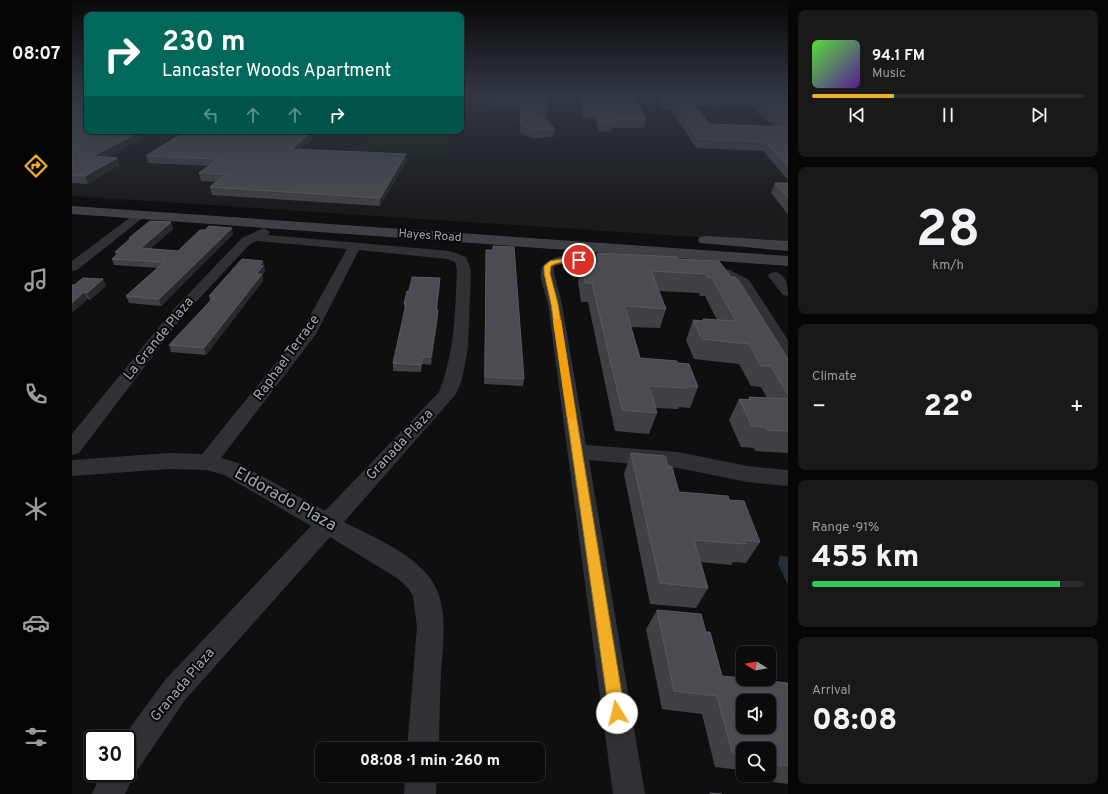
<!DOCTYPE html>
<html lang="en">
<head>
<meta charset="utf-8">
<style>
  body { margin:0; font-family:Overpass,sans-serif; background:#19191a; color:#f1f3f6; height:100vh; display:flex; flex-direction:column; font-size:15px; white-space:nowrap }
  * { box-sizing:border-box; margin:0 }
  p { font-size:13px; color:#9a9b9d }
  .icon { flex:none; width:22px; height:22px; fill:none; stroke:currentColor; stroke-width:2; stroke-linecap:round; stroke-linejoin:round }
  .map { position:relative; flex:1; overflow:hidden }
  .panel { display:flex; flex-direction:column; gap:10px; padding:10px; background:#060607; width:320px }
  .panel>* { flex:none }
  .banner { position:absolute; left:12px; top:12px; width:380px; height:122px; border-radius:8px; box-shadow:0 1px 3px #0004,0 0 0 1px #2b2b2d; background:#00695c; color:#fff; overflow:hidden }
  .needle { width:26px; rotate:281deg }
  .buttons { position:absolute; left:664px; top:646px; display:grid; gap:8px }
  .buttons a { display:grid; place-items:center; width:40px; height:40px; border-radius:8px; background:#0b0b0c; box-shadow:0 1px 3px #0004,0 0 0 1px #2b2b2d; font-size:20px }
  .speed { position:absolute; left:12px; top:730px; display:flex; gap:8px; font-size:20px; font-weight:700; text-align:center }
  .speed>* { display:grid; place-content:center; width:52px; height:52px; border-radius:50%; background:#0b0b0c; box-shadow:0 1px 3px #0004,0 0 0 1px #2b2b2d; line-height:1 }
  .speed .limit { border:2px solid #111; border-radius:6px; background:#fff; color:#111 }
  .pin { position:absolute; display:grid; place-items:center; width:34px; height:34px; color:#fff; margin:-17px; border:2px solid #fff; border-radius:50%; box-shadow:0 1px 4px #0007 }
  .me { position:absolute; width:44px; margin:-22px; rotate:351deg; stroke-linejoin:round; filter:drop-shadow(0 0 3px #0008) }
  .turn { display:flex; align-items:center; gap:14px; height:84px; padding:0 12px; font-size:18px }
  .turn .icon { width:52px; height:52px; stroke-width:2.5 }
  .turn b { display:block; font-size:28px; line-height:34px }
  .lanes { display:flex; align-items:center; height:38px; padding:0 12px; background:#0003; justify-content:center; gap:20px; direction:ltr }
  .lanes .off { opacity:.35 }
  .big { font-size:30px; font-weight:800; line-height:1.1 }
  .panel .card { flex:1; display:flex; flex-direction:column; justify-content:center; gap:6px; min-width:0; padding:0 14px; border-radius:8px; background:#19191a }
  .panel .dial { align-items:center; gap:0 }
  .dial b { font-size:52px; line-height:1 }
  .song { display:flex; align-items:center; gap:12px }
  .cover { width:48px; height:48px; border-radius:6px; background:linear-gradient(135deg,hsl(110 70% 55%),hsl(270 70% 35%)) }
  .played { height:4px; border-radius:2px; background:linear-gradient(90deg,#f2af25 30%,#2b2b2d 30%) }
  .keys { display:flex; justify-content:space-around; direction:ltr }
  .heat { display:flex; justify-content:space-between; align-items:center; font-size:22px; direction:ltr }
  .charge { height:6px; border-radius:3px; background:linear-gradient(90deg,#34c759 91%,#2b2b2d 0) }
  .trip { position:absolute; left:243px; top:742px; width:230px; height:40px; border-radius:8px; background:#0b0b0c; box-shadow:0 1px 3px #0004,0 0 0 1px #2b2b2d; font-weight:800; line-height:40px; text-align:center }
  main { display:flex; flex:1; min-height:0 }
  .menu { display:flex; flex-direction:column; width:72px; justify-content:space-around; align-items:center; background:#040405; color:#9a9b9d }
  .menu .icon { width:28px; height:28px }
  .menu .on { color:#f2af25 }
  .menu b { font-size:18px; color:#f1f3f6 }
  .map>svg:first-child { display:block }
</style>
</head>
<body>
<main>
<nav class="menu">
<b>08:07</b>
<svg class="icon on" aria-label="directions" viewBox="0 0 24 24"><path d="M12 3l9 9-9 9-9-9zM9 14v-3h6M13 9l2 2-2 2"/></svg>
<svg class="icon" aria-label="music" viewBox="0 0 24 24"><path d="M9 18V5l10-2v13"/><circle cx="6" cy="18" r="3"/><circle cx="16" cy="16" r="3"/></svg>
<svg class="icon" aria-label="phone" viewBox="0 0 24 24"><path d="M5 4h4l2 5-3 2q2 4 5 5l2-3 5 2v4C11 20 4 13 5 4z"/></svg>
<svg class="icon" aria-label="climate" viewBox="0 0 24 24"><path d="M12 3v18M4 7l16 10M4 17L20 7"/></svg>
<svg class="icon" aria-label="car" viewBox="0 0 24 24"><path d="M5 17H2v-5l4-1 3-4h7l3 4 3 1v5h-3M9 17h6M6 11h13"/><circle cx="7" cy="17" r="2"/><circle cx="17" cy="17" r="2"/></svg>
<svg class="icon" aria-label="filters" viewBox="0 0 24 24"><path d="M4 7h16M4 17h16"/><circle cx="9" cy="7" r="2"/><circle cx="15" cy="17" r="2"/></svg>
</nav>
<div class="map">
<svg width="716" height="794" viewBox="0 0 716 794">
  <rect width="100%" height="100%" fill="#0f0f10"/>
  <!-- built -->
  <path fill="#1b1b1d" d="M389,95H685L716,109V243L0,196V105L15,131H389Z"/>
  <!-- green -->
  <path fill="#1b231c" d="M300,131H384L375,155L284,150Z"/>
  <!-- water -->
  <path fill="#262d34" d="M708,555L716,557V585L706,564Z"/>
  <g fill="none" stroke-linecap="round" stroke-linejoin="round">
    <!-- street -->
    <path fill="#303135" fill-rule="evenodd" d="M68,212L72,213L74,215L72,217L5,270L0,271V261L64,213Z
      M192,228L198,232L196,235L378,251L394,257L399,270L396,348L390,379L384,394L272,522C297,535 333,550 352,571C379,598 371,639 369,673C368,698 367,724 367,749H335L345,627L341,596L336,588L325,578L258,537L113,700L66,769L62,771L63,773L53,794H20L29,773H55V739H50L93,680L239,526L152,475L135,470L97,469L0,476V460L97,453L130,454L229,332L275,249L185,241L178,244L111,316L7,453L0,455V434L101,310L170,238ZM287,250L375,259L383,262L385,270C383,312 383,352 367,392L253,511L166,463L149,458L244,334Z
      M489,256L547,259L553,263L547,267L489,264L482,267V273L490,304L514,445L606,452L675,466L716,470V486L675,482L606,468L517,460L573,794H541L476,304C470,279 458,264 489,256Z
      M634,266L658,270L677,280L716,340V358L710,356L708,353L667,286L649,276L629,273L627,270L629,267Z
      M703,272C715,275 716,286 716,296L711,295L696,276L698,273Z
      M333,775H365L364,794H332Z"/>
    <!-- secondary -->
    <path fill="#3e4045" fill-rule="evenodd" d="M0,206L716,256V266L0,214Z
      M633,236L716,241V251L628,243L626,240L628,237Z"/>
  </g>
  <!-- wall -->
  <path fill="#404145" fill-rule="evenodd" d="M420,95L475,109L474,116H471L483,129L481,137L460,138L448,132L449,109L417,108L418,101Z
    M507,95H562L574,120L572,128H540L539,132L526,131L523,118H511Z
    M584,95H716V180L691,151L624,148L599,110H592ZM648,105L679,106L703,127L637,124L624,106L647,107Z
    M0,102L36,157L45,158L47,165L16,184L0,183Z
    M114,131H263L260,134L246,133L229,149L334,154V162L308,206L140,195L138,187L145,182L129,181L127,173L136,166L76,163L74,156Z
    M703,183H716V213H715L699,193Z
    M99,222L101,229L78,249L106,251L161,234L89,306L57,303L54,296L86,268L42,265L40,259L44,255L43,252L58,239L57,238Z
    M421,246L452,379L451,386L412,384L414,257V250H421Z
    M525,253L606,259L647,261L716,359V453L683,451L682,448L669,447L657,420L667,399L676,400L677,397L695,398L689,387L679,386L667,364L622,359L614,340L621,320L630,321L631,319L645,320L633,296H628L627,293L587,291L594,309L588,328L559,327L568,358L606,363L626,387L618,408L607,407L606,409L583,408L585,413L577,434L543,431L516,302H509L506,282L509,263L523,264Z
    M193,268L192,269L193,272L190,275L191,281L134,355L99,352L97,345L138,301L137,296Z
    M368,278V285L365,310L366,318L359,365L350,364L349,372L321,371V363L333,311L332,304L337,291Z
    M31,279L34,286L18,300L16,299L2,285Z
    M559,453L596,466L607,492L657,500L688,542L674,563L661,562L659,565L629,562L636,588L624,608L578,604L552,474Z
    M585,610L634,632L650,676L716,686V784L670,778L668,770L643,767L630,714L590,709L574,629ZM671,749H697V775H671Z"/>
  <!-- shaded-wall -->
  <path fill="#28292b" d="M0,95H13L0,100Z
    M69,131H83L24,164L21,156Z
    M240,131H245L246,133L222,156L220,149Z
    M334,154V162L308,206V198Z
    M45,158L47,165L16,184L13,176Z
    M99,222L101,229L71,255L69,248Z
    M160,228L161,234L89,306L87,299Z
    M191,261L193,268L192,269L193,272L190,275L191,281L134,355L132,348L184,274L188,265Z
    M368,278V285L364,318V310Z
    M31,279L34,286L18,300L15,293Z
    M12,292L16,299L0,313V303Z
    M366,310V318L359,365V357Z
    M350,357V364L349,372V365Z"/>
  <!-- building -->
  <path fill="#4b4c51" stroke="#585a60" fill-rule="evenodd" d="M14,95H15V131H69L21,156L45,158L13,176L0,175V102L13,96Z
    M420,95H476L475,109H464L483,129L461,130L448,124L449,103L418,101Z
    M510,95H562L574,120H540L541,124H528L525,111L513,110Z
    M590,95H716V127L682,98L647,97L649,100L618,98L637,124L716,127V166L694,142L626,139L601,102H594Z
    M114,131H240L220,149L334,154L308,198L138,187L154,174L127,173L146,159L74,156Z
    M703,183H716V198Z
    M78,221L99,222L69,248L106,251L128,230H133L137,226L160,228L87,299L54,296L92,262L40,259L48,252H43L59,238H57Z
    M421,246L442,247L452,379L413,377L414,250H421Z
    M525,253L605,257L606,259L647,261L659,277H663L667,281L716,359V395L699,366H689L677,344L630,339L621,320L631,321V319L664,321L640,278L635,277L634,274L579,271L594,309L553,306L568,358L605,361L606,363L617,364L626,387L614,386L615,388L577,386L585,413L550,410L520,283H513L509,263L528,264Z
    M170,259L191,261L188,265L191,266L184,274H190L132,348L97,345L143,296H137Z
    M340,277L368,278L364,310H366L359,357H350L349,365L321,363L334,304H332L335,291H337Z
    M11,278L31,279L15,293L12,292L0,303V285H2Z
    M677,397L716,399V431L695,430L693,427L680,426L667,399L679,400Z
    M559,453L593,456L596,466L600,467L607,492L656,496L657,500L672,501L688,542L671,540L673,544L622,540L636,588L588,583Z
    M585,610L629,614L634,632H638L650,676L671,678V679H682L715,683L716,686V766L697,764V749H671V753L660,752L645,696L602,691ZM671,701H697V727H671Z
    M638,793L650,794H638Z"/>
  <!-- sky -->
  <linearGradient id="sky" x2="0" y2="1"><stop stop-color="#080809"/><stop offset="0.46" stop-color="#313742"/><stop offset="1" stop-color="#313742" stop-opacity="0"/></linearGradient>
  <rect width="716" height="206" fill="url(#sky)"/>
  <!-- route -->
  <path fill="#f2af25" stroke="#9d7218" d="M494,258L511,260C503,266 489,259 479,266L478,273L486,304L553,713L550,718L545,721L540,718L537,713L479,304L472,273V266L478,261Z"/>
  <!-- slow -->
  <path fill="#f59e0b" d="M485,318L489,320L504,416L500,420L495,416L481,320Z"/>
  <g text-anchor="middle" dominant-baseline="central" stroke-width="4" stroke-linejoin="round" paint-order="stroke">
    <!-- far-street labels -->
    <g font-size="12" fill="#a0a5b1" stroke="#0a0a0b">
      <text transform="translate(358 236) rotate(4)">Hayes Road</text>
    </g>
    <!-- street labels -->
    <g font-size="14" fill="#a0a5b1" stroke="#0a0a0b">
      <text transform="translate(87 339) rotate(-51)">La Grande Plaza</text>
      <text transform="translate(215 358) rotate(-54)">Raphael Terrace</text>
      <text transform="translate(328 445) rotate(-47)">Granada Plaza</text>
      <text transform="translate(111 685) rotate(-50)">Granada Plaza</text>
    </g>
    <!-- near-street labels -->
    <g font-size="17" fill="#a0a5b1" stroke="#0a0a0b">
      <text transform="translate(213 500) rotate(29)">Eldorado Plaza</text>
    </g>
  </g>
</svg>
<div class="buttons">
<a><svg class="needle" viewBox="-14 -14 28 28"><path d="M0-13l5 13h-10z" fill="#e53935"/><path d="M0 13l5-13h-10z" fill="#9a9b9d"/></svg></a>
<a><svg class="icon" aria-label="sound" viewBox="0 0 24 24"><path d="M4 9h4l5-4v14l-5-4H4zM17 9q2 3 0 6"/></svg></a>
<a><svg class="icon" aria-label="search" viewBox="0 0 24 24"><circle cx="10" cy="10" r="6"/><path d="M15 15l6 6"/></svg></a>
</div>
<div class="speed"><div class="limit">30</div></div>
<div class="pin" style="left:507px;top:260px;background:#d93025"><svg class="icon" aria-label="arrive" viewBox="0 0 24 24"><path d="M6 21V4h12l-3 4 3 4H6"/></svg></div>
<svg class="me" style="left:545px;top:713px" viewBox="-20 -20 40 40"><circle r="19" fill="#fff"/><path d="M0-13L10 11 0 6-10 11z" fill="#f2af25"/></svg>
<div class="trip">08:08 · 1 min · 260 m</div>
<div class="banner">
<div class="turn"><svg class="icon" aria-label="right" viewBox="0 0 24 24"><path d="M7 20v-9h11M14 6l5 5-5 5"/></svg><div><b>230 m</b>Lancaster Woods Apartment</div></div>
<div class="lanes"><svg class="icon off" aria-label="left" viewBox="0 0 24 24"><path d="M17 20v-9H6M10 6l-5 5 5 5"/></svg><svg class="icon off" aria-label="ahead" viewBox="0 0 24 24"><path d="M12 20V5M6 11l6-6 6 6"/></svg><svg class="icon off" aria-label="ahead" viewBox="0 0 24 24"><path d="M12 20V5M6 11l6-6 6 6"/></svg><svg class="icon" aria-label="right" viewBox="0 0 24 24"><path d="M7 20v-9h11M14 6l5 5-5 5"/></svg></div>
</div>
</div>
<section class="panel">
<div class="card">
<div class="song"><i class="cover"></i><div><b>94.1 FM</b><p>Music</p></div></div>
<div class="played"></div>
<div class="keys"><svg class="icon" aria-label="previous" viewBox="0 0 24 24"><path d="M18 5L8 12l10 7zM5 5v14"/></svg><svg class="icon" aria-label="pause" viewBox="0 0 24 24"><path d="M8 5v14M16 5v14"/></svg><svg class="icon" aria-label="next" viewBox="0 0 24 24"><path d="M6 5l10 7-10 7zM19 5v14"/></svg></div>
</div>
<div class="card dial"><b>28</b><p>km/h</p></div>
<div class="card"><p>Climate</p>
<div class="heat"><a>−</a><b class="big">22°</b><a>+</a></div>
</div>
<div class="card"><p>Range · 91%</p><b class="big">455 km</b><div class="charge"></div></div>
<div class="card"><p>Arrival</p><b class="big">08:08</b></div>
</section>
</main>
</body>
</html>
